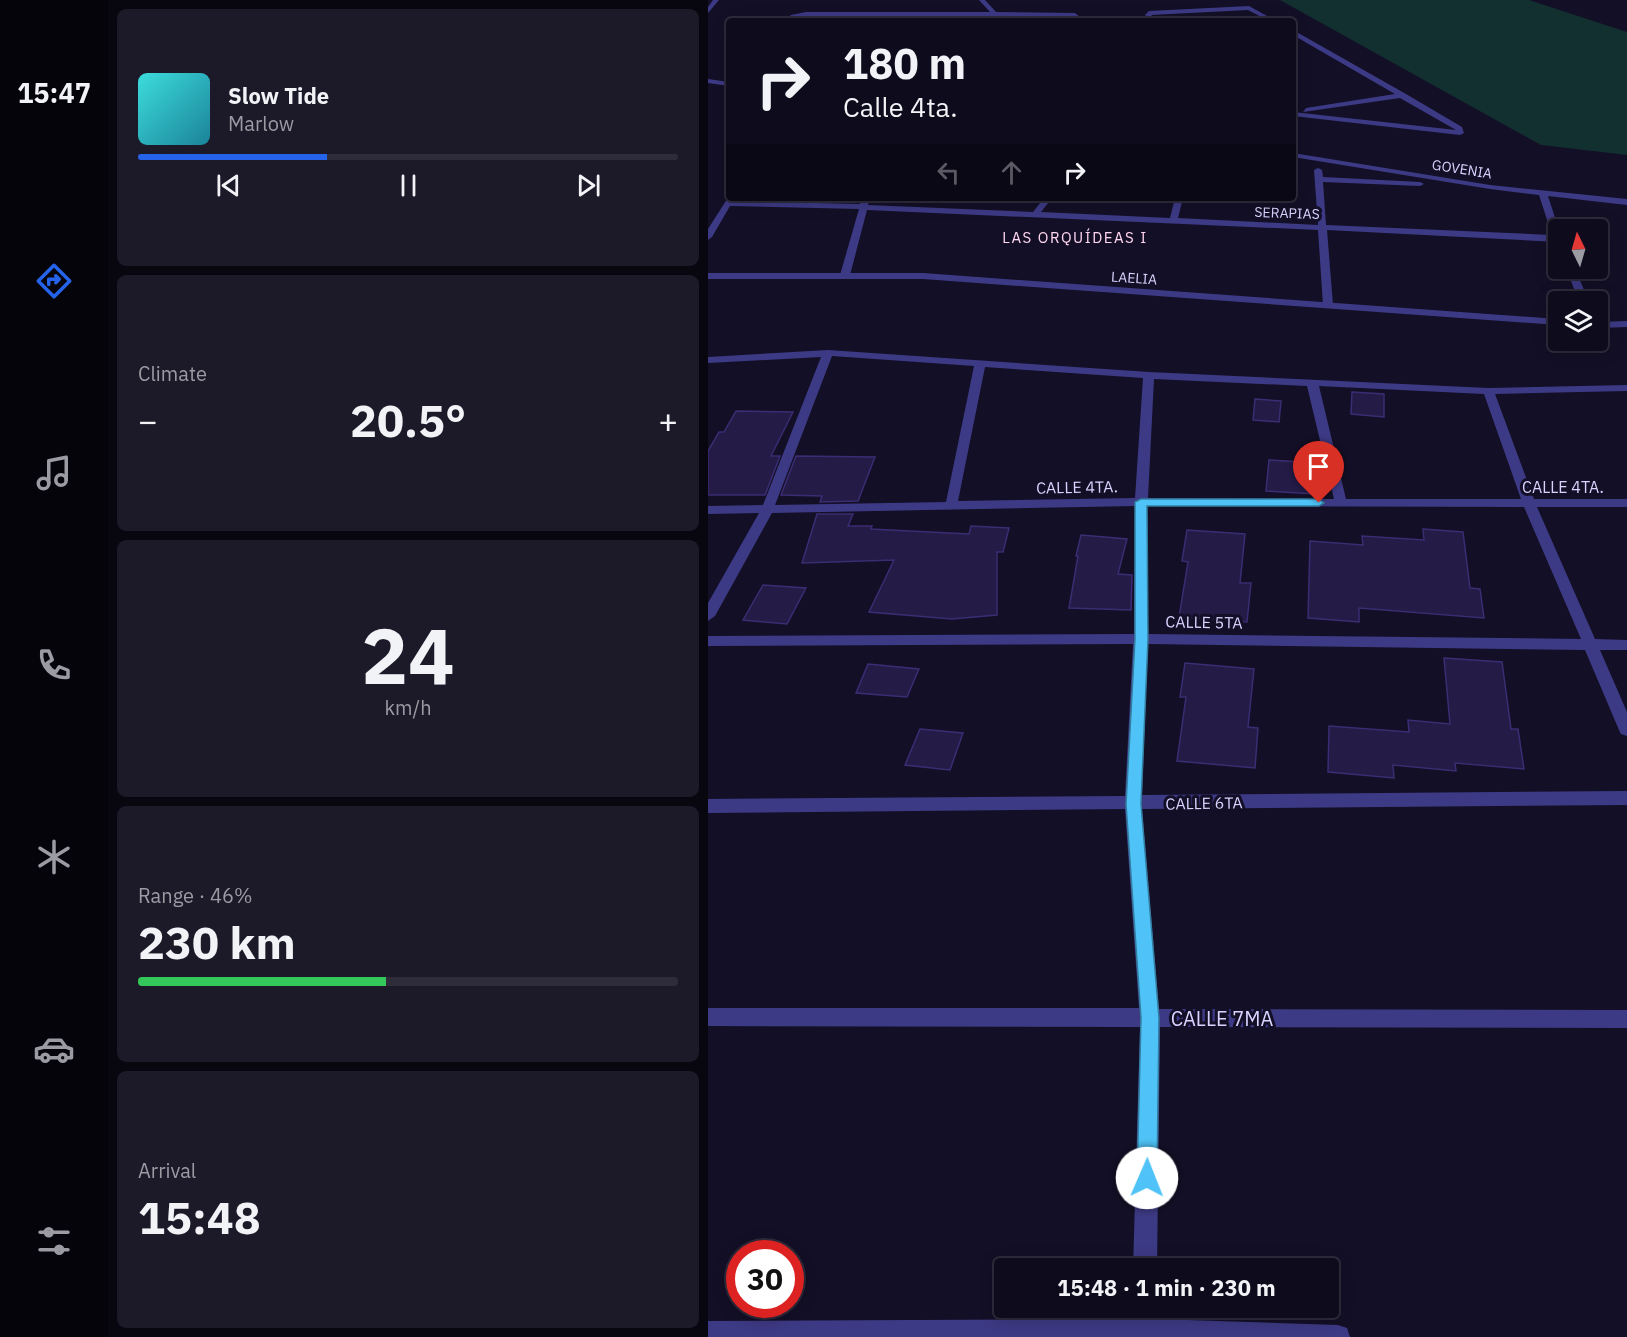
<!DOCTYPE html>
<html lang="en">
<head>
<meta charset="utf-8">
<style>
  body { margin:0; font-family:"IBM Plex Sans",sans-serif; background:#1c1929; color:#f1f3f6; height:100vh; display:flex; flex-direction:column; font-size:22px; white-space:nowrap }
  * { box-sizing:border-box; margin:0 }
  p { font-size:20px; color:#9b9ba3 }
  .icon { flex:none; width:33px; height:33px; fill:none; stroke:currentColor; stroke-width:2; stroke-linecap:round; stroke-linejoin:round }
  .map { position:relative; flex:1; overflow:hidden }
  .drawer { display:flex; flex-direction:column; gap:9px; padding:9px; background:#08060f; width:600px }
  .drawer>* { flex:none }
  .hud { position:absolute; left:18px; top:18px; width:570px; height:183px; border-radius:6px; box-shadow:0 3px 15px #0003,0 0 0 2px #2e2b3b; background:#0e0b1c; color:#f1f3f6; overflow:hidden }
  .needle { width:39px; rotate:355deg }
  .controls { position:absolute; left:840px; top:219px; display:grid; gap:12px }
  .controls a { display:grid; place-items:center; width:60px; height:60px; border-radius:6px; background:#0e0b1c; box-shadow:0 3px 15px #0003,0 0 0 2px #2e2b3b; font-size:30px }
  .speed { position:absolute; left:18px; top:1240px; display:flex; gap:12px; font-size:30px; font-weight:700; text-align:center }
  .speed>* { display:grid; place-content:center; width:78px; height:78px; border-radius:50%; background:#0e0b1c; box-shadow:0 3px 15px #0003,0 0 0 2px #2e2b3b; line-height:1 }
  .speed .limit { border:9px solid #d22; background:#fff; color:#111 }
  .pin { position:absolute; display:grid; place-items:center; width:51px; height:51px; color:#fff; margin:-62px -26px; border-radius:50% 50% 50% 0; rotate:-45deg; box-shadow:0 0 6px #0007 }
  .pin .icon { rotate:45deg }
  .me { position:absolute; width:66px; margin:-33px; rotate:1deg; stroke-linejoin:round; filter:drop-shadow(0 0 4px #0008) }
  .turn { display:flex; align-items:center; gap:21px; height:126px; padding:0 18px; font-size:27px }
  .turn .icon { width:78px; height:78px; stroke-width:2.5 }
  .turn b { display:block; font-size:42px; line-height:51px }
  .lanes { display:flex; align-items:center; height:57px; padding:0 18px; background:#0003; justify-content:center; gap:30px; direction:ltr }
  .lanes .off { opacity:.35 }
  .big { font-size:45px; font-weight:700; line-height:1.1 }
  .drawer .widget { flex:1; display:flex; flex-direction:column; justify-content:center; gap:9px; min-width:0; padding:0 21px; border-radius:9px; background:#1c1929 }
  .drawer .dial { align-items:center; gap:0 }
  .dial b { font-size:78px; line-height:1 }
  .song { display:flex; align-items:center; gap:18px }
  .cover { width:72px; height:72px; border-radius:9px; background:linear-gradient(135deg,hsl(180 70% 55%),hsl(190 70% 35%)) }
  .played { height:6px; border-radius:3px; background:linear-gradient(90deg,#2563eb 35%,#2e2b3b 35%) }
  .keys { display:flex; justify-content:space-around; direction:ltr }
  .heat { display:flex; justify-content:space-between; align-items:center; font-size:33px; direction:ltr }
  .charge { height:9px; border-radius:4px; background:linear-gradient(90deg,#34c759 46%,#2e2b3b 0) }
  .trip { position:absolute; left:286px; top:1258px; width:345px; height:60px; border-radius:6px; background:#0e0b1c; box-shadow:0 3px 15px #0003,0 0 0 2px #2e2b3b; font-weight:700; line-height:60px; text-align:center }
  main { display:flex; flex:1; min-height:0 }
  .dock { display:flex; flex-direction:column; width:108px; justify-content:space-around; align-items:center; background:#06040b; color:#9b9ba3 }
  .dock .icon { width:42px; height:42px }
  .dock .current { color:#2563eb }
  .dock b { font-size:27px; color:#f1f3f6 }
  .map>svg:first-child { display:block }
</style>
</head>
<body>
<main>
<nav class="dock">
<b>15:47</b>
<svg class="icon current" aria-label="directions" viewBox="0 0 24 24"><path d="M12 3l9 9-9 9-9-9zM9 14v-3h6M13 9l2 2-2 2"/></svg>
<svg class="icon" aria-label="music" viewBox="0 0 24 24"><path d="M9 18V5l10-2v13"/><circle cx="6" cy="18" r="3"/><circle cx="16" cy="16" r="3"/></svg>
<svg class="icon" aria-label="phone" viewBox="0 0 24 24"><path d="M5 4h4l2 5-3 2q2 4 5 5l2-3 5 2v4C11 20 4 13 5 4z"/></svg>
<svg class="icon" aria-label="climate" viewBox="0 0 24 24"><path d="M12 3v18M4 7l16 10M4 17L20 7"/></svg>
<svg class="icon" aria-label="car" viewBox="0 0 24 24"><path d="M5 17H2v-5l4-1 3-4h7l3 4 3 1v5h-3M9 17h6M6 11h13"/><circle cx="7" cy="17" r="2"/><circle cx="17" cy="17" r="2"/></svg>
<svg class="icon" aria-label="filters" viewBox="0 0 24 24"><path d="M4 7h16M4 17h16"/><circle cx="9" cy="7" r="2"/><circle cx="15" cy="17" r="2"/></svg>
</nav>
<section class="drawer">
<div class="widget">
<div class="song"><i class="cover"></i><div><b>Slow Tide</b><p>Marlow</p></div></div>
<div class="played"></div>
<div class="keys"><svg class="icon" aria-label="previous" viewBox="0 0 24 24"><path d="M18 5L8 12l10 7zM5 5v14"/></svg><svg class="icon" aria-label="pause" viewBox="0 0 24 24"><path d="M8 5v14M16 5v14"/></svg><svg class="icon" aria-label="next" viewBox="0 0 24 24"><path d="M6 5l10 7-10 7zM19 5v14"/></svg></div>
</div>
<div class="widget"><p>Climate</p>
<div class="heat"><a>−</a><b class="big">20.5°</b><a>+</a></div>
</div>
<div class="widget dial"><b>24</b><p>km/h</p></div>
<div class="widget"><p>Range · 46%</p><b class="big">230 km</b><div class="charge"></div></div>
<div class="widget"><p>Arrival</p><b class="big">15:48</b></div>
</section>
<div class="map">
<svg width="919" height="1337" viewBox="0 0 919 1337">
  <rect width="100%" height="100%" fill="#130f26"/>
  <!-- green -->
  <path fill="#12302f" d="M572,0H821L919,32V155L833,145Z"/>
  <!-- building -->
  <path fill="#241b47" stroke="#3b2d73" stroke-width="1.5" d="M644,392L676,394V417L643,414Z
    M547,399L573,401L571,422L545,420Z
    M28,411L85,412L63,456H72L57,495H0V451L11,432H16Z
    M88,456L167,457L150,501L112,502L114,496L73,495Z
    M561,460L608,463L607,494L558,491Z
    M109,514H145L140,526H164L163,529L261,534L263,526L301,528L295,552H289V615L244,619L161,612L186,560L94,563Z
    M715,529L755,532L762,588L772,589L776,618L651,608V622L600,618L602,541L655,545L654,536L716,540Z
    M479,530L537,534L532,583H543L539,622L471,617L480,562L474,561Z
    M373,535L419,539L410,574L424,575L423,610L361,608L370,556H368Z
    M55,585L98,588L79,624L35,620Z
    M736,658L794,662L803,729H810L816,769L747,763L748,771L685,765L686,778L620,772L621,726L701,732L700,720L742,724Z
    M477,663L546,669L540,727L550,728L547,768L469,761L478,697H472Z
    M160,664L211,669L199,697L148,693Z
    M212,729L255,733L242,770L197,765Z"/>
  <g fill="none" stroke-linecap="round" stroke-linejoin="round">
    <!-- minor -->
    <path fill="#3d3a85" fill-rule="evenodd" d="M271,0H277L288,12L367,13L377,21L355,16H291L294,19L291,21L285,16H98L76,21L83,15L98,12H282Z
      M541,6L568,21H561L540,10L443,15L451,21H444L437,15L441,11Z
      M585,30L698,94L754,127L756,133L752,135L585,116V112L748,130L692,98L595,112L598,108L687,94L585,35Z
      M0,79L21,82V86L0,83Z
      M585,153L782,185L919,199V205L840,196L851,230L850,242L619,230L625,305L620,308L615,305L610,230L159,210L142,275L137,278L132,275L151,209L22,206L4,237L0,240V229L21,196V198H26L25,201L152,204L154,198H162L160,205L325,212L336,198H344L333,212L462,218L467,198H475L470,218L610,225L606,170L610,168L614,170L615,177L712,182L716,184L712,186L615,182L618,225L844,235L831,195L782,189L585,157Z
      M858,268H867L881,302H871Z
      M120,350L441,372L780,388L919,385V391L787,394L826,499H919V507H829L887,639L919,640V650H892L919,712V736L913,734L911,730L877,650L440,644L434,795L919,791V805L434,809L451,1009L919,1010V1028L452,1027L449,1269H425L432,1027L0,1026V1008H431L417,809L0,813V799L417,796L425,644L0,646V636L426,634L427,506L64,513L7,616L0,621V603L51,513L0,514V506L55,505L113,357L0,363V357ZM124,356L266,366L238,502L67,505ZM277,367L435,378L427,498L250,501ZM446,379L599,386L626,499L440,498ZM611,386L776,394L813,499H638ZM439,506L816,507L873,639L440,634Z
      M425,1308H449V1319L630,1325L639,1328L642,1337H0V1321L425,1319Z"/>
    <!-- tertiary -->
    <path fill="#3d3a85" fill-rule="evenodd" d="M5,0H11L0,13V7Z
      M0,273H215L850,319V325L215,279H0Z
      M919,321V327L890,328V322Z"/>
  </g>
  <!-- route -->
  <path fill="#4fc3f7" stroke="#337fa1" stroke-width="1.5" d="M433,499H611L616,503L611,506H439L440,639L433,804L451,1018L449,1178L446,1185L439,1188L432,1185L429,1178L433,1018L418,804L427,639V502Z"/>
  <g text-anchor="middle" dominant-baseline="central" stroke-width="6" stroke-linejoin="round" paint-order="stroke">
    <!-- far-street labels -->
    <g font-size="14" fill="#d9d4ff" stroke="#130f26">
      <text transform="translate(754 169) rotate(9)">GOVENIA</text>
      <text transform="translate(579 213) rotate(2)">SERAPIAS</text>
      <text transform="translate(426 278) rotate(4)">LAELIA</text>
    </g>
    <!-- far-neighbourhood labels -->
    <g font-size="15" letter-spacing="1.5" fill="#ffd6f0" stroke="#130f26">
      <text x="367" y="237">LAS ORQUÍDEAS I</text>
    </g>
    <!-- street labels -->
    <g font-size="16" fill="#d9d4ff" stroke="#130f26">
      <text transform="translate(369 487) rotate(-1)">CALLE 4TA.</text>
      <text x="855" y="487">CALLE 4TA.</text>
      <text transform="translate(496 622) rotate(1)">CALLE 5TA</text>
      <text transform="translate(496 803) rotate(-1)">CALLE 6TA</text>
    </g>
    <!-- near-street labels -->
    <g font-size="20" fill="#d9d4ff" stroke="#130f26">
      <text x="514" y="1018">CALLE 7MA</text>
    </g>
  </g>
</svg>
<div class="controls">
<a><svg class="needle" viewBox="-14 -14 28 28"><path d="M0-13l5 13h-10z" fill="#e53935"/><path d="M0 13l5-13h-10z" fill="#9b9ba3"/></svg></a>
<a><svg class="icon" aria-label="layers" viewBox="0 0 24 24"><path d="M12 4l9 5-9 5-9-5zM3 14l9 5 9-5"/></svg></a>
</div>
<div class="speed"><div class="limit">30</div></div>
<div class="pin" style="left:611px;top:503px;background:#d93025"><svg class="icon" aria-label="arrive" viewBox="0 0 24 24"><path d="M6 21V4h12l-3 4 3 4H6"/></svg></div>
<svg class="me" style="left:439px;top:1178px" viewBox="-20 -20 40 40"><circle r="19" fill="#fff"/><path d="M0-13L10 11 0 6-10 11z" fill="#4fc3f7"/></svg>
<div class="trip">15:48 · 1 min · 230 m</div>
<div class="hud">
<div class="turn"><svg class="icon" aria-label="right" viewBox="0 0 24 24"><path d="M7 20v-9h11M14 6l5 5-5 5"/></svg><div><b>180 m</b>Calle 4ta.</div></div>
<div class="lanes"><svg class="icon off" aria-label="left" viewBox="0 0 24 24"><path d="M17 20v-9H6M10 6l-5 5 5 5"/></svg><svg class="icon off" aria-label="ahead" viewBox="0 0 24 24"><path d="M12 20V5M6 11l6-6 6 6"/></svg><svg class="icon" aria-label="right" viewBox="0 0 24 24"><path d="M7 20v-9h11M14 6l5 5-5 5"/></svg></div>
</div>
</div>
</main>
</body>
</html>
